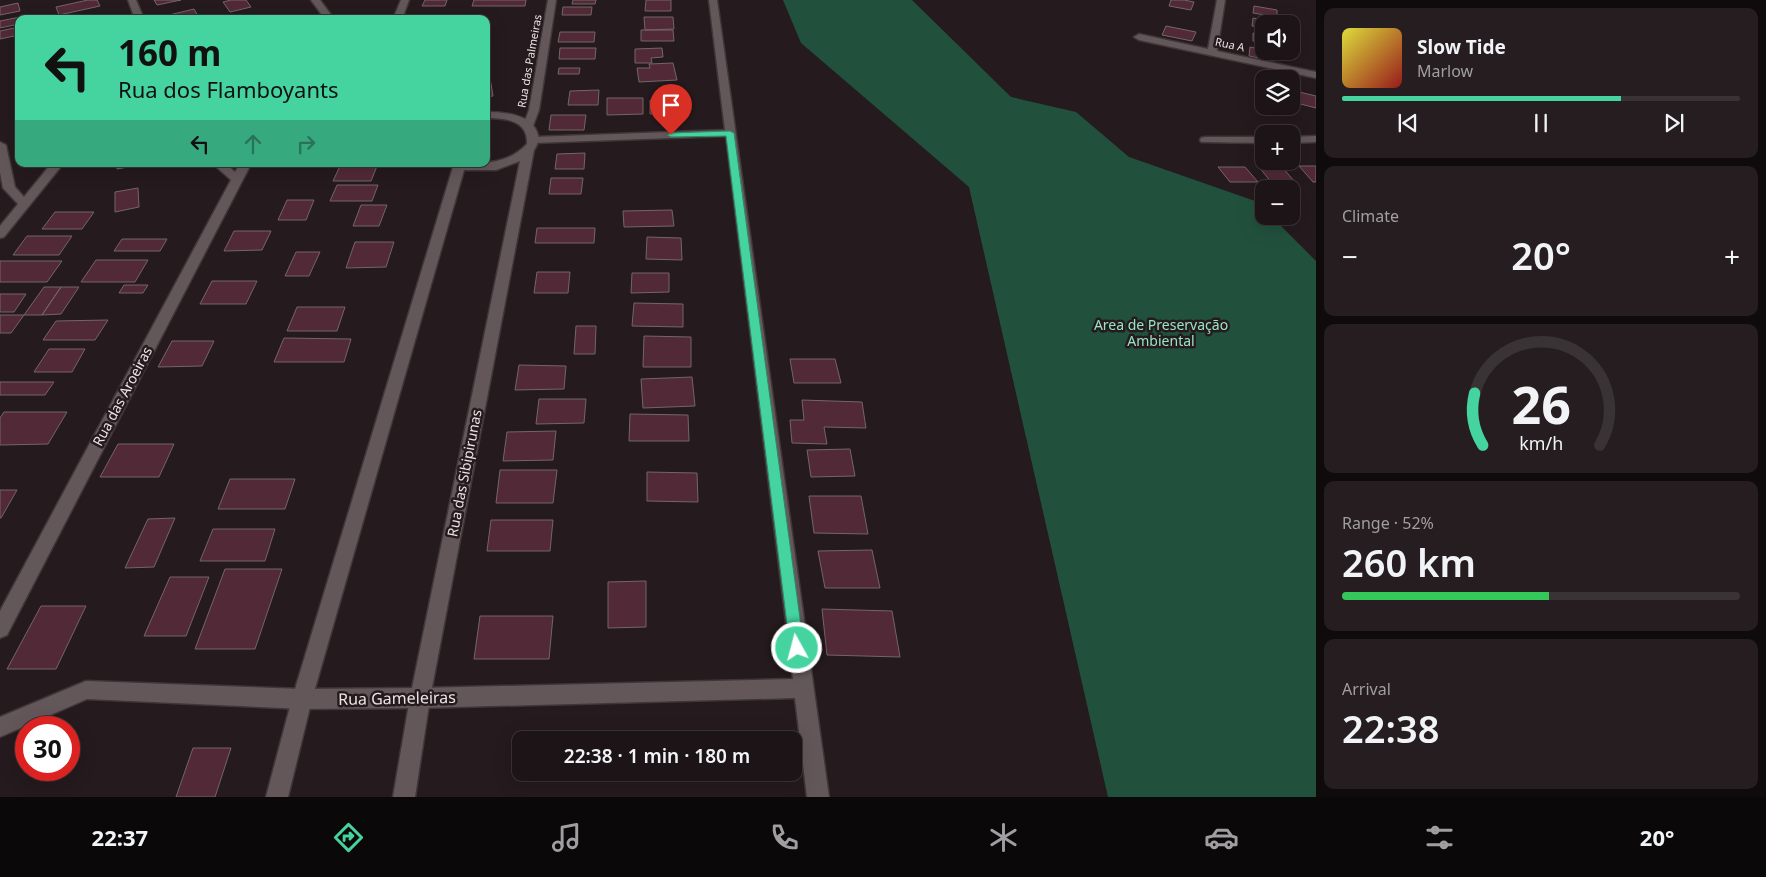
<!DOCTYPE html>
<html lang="en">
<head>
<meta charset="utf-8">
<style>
  body { margin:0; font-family:"Noto Sans",sans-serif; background:#251d1f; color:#f1f3f6; height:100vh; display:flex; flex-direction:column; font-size:19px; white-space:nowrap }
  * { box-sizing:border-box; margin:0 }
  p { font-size:16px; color:#a09ea1 }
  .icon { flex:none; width:28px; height:28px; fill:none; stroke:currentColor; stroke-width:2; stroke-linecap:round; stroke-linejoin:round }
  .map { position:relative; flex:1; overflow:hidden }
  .panel { display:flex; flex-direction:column; gap:8px; padding:8px; background:#0f0b0c; width:450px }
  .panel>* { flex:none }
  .guide { position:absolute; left:15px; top:15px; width:475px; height:152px; border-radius:10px; box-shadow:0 5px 20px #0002,0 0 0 1px #3a3335; background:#45d49f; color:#111; overflow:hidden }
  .fabs { position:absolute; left:1255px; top:15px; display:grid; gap:10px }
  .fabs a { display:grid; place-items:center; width:45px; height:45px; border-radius:10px; background:#1c1416; box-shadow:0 5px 20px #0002,0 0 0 1px #3a3335; font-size:25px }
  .speed { position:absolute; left:15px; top:716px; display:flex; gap:10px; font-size:25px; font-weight:700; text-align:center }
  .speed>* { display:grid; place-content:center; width:65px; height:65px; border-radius:50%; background:#1c1416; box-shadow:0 5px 20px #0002,0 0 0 1px #3a3335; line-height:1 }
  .speed .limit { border:8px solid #d22; background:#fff; color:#111 }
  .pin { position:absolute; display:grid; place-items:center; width:42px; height:42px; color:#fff; margin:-51px -21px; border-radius:50% 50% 50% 0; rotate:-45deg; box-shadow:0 0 5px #0007 }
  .pin .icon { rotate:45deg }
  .me { position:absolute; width:55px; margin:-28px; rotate:353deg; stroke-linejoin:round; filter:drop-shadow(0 0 4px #0008) }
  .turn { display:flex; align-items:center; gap:18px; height:105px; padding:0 20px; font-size:22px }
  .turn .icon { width:65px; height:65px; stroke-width:2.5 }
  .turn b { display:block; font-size:35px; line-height:42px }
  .lanes { display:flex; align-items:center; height:48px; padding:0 20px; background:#0003; justify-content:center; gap:25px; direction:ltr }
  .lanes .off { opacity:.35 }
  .big { font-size:38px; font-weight:600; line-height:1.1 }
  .panel .widget { flex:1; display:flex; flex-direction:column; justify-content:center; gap:8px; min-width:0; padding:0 18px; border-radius:10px; background:#251d1f }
  .panel .dial { align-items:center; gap:0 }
  .dial svg { height:130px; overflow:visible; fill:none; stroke:#3a3335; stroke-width:7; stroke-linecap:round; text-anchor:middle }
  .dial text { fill:#f1f3f6; stroke:none }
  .song { display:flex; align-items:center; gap:15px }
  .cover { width:60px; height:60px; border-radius:8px; background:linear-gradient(135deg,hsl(60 70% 55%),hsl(0 70% 35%)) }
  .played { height:5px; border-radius:2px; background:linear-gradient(90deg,#45d49f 70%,#3a3335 70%) }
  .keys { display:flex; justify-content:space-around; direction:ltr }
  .heat { display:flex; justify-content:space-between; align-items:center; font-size:28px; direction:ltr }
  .charge { height:8px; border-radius:4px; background:linear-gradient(90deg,#34c759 52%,#3a3335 0) }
  .trip { position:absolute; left:512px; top:731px; width:290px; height:50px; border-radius:10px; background:#1c1416; box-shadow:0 5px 20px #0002,0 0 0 1px #3a3335; font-weight:600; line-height:50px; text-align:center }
  .tabs { display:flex; height:80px; justify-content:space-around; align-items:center; background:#0b0809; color:#a09ea1 }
  .tabs .icon { width:35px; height:35px }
  .tabs .on { color:#45d49f }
  .tabs b { font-size:22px; color:#f1f3f6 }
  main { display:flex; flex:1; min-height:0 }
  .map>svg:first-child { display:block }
</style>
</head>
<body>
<main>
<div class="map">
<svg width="1316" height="797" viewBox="0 0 1316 797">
  <rect width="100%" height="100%" fill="#251a1d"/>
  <!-- forest -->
  <path fill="#21513d" d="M783,0H912L1011,97L1076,112L1129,157L1255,201L1264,209V216H1271L1316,261V797H1108L969,187L801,43Z"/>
  <!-- building -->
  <path fill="#522a37" stroke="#736569" d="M88,0H97L100,6L59,15L56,7Z
    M154,0H181L157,5Z
    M231,0H246L251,7L230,12L223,2Z
    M425,0H447L445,6H422Z
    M474,0H526L525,6H472Z
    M573,0H596L595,4H572Z
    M646,0H671V11H645Z
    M1171,0H1184L1194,2L1191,10L1169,6Z
    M18,3L20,11L0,15V7Z
    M1254,6L1277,10V17L1253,13Z
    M563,7H592L591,15H562Z
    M194,9L199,18L163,19L161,17Z
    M30,15L31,19H19V24L0,28V21Z
    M644,17H673L674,29L645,30Z
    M1253,18L1279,23V24H1264V28L1252,26Z
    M1166,26L1196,32L1192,41L1162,35Z
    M19,27V35L0,39V31Z
    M641,30H673L674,41H641Z
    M560,32H595L594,42H558Z
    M1253,33L1264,35V43L1253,41Z
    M1250,47L1273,52V61L1249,56Z
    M560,48H596L595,59H559Z
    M662,48L663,57L651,58L652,63H635V49Z
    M673,63L677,80L639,82L637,68H650L649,64Z
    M559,68H580L579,74H558Z
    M486,78H490L493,96L486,97Z
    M1257,81L1264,82V96L1255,94Z
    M599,90L598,105H568L570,91Z
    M1295,91L1316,96V108L1293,102Z
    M607,98H643V114L607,115Z
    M676,99L677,114H650V100Z
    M551,115H586L584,130H549Z
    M585,153L584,169H555L557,154Z
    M117,164H144L117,169Z
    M340,166H377L371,181H333Z
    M1299,166H1316V182H1313Z
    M1218,167H1245L1258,182H1230Z
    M1259,167H1282L1295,182H1271Z
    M551,178H583L581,194H549Z
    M337,185H378L372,201H330Z
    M138,188L139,207L115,212V192Z
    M287,200H314L306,220H278Z
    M361,205H387L379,226H353Z
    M672,210L674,226L624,227L623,211Z
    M55,212H94L82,229H42Z
    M537,228H595L594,243H535Z
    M234,231H271L262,250L224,251Z
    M27,236H72L59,255H13Z
    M647,237L681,238L682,260L646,259Z
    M122,239H167L160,251H114Z
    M355,242H394L386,267L346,268Z
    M296,252H320L309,276H285Z
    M96,260H148L135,282H81Z
    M0,261H62L47,282H0Z
    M537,272H570L568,293H534Z
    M632,273H669V292L631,293Z
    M212,281H257L246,304H200Z
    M124,285H148L143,293H119Z
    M44,287H61L42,315H24Z
    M61,287H79L61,314L42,315Z
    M0,294H26L14,312H0Z
    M634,303L683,304V327L632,326Z
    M297,307H345L337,331H287Z
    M0,315H24L11,333H0Z
    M108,320L95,340H43L56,321Z
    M576,326H596L595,354H574Z
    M644,336L691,337V367H643Z
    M284,338L351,339L344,362H274Z
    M172,341H214L202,366L158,367Z
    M49,349H85L72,372H34Z
    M790,359H835L841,383H794Z
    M519,365L566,366L564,389L515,390Z
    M692,377L695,406L643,408L641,379Z
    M0,382H54L45,395H0Z
    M539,399H586L584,423L536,424Z
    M802,400L862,402L866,428L824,427L827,444L792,443L790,420H804Z
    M4,412H67L48,444L0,445V418Z
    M630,414L688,415L689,441H629Z
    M556,431L553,460L503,461L507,432Z
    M118,444H174L159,477H100Z
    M850,449L855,476L811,477L807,450Z
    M500,470H557L553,503H496Z
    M647,472L697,473L698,502L647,501Z
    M230,479H295L285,509H218Z
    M0,490H17L1,518H0Z
    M809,496H861L868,534L814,533Z
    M175,518L154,567L125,568L148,519Z
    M491,520H553L550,551H487Z
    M213,529H275L265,561H200Z
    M872,550L880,588H825L818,551Z
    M225,569H282L255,649H195Z
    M170,577H209L186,636H144Z
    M646,581V627L608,628V582Z
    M41,606H86L56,669H7Z
    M822,609L892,611L900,657L827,655Z
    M480,616H553L549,659H474Z
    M193,748H231L215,797H176Z"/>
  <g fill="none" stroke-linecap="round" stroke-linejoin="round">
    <!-- street casing -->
    <g stroke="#3f3639" stroke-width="3">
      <path id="street" d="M128,0H136L144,19H135Z
        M401,0H409L402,19H393Z
        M548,0H556L539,110L533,126L528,129L523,126L529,110Z
        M709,0H717L829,797H807L795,698L420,708L302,709L87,699L0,737V717L86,681L302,689L420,688L793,679L726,136L533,143L528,140L533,137L725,130Z
        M1217,0H1225L1217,51L1316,72V78L1139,40L1134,37L1139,34L1208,49Z
        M1316,136V142L1291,143V137Z
        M1205,137H1264V143L1201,142L1200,140L1201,138Z
        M0,142L6,145L15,187L24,197L51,164H63L4,237L0,238V226L18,204L3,188L0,172Z
        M213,164H226L235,172L240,164H251L7,635L0,638V611L231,180Z"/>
    </g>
    <!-- secondary casing -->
    <g stroke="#3f3639" stroke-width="3">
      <path id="secondary" d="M311,0H320L334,19H325Z
        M486,112C504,112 533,114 538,135C539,141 537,146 534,150L430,698L415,797H393L410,698L520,161L496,170H464L312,699L288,797H266L292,699L453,167L448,164C477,162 504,168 527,144C528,120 506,118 486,118Z"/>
    </g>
    <!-- street -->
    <use href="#street" fill="#64575a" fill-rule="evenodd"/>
    <!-- secondary -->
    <use href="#secondary" fill="#64575a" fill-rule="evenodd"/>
  </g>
  <!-- route -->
  <path fill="#45d49f" stroke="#2d8a67" d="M730,131L734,133L804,648L802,653L797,655L792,653L790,648L726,136L671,137L667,135L671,133Z"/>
  <g text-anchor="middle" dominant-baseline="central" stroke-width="5" stroke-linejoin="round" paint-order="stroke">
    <!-- far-street labels -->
    <g font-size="11" fill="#ebe3e5" stroke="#251a1d">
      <text transform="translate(1230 44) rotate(12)">Rua A</text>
      <text transform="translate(529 61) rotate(-80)">Rua das Palmeiras</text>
    </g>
    <!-- park labels -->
    <g font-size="14" fill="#96e5c1" stroke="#251a1d">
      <text x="1161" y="324">Area de Preservação<tspan x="1161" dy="16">Ambiental</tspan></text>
    </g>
    <!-- street labels -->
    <g font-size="14" fill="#ebe3e5" stroke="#251a1d">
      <text transform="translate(122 396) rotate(-62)">Rua das Aroeiras</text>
      <text transform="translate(464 473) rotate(-79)">Rua das Sibipirunas</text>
    </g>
    <!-- near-street labels -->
    <g font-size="16" fill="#ebe3e5" stroke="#251a1d">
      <text transform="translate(397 698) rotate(-1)">Rua Gameleiras</text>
    </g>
  </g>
</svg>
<div class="fabs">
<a><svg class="icon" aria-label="sound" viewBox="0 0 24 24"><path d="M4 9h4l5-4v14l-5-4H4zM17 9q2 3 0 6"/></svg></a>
<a><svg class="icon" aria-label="layers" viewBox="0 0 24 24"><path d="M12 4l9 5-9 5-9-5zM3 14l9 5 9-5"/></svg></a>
<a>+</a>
<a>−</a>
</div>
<div class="speed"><div class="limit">30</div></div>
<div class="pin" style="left:671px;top:135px;background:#d93025"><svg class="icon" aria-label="arrive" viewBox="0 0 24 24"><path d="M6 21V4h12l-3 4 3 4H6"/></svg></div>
<svg class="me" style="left:797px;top:648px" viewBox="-20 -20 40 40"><circle r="17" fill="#45d49f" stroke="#fff" stroke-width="3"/><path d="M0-11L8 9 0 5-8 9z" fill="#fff"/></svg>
<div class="trip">22:38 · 1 min · 180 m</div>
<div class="guide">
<div class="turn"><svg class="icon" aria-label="left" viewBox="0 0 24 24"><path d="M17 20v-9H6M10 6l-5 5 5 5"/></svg><div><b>160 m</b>Rua dos Flamboyants</div></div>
<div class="lanes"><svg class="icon" aria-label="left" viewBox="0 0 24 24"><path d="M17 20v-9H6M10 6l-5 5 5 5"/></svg><svg class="icon off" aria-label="ahead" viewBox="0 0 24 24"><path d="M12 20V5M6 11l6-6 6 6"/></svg><svg class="icon off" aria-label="right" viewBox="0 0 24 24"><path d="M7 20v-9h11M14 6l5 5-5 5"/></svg></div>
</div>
</div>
<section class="panel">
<div class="widget">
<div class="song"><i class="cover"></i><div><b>Slow Tide</b><p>Marlow</p></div></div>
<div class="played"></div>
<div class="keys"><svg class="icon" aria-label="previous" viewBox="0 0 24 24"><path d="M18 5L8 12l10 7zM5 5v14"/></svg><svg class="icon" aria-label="pause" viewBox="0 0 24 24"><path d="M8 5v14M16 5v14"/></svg><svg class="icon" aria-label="next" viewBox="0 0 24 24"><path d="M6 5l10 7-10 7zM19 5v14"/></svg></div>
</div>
<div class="widget"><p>Climate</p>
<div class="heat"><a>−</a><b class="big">20°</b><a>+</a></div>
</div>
<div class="widget dial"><svg viewBox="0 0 100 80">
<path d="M14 69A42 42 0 1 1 86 69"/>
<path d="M14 69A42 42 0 0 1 9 37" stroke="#45d49f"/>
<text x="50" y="56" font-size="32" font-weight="700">26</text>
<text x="50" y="72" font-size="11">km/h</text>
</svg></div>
<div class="widget"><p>Range · 52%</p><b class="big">260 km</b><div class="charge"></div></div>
<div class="widget"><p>Arrival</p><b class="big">22:38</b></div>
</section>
</main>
<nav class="tabs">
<b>22:37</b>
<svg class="icon on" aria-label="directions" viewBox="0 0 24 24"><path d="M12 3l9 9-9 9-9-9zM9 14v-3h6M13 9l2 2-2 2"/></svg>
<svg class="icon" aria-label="music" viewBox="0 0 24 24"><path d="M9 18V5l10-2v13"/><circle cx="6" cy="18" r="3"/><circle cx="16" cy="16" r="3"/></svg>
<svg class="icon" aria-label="phone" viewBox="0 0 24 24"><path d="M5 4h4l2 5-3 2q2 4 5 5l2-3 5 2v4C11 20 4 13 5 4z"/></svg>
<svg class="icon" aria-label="climate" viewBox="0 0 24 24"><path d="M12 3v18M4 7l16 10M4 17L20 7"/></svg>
<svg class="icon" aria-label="car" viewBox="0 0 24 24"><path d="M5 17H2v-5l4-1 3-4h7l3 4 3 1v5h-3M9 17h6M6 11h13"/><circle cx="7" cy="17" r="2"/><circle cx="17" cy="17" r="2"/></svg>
<svg class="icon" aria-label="filters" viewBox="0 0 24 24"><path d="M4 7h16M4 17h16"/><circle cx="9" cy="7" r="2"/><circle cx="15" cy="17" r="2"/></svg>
<b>20°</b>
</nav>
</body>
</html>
